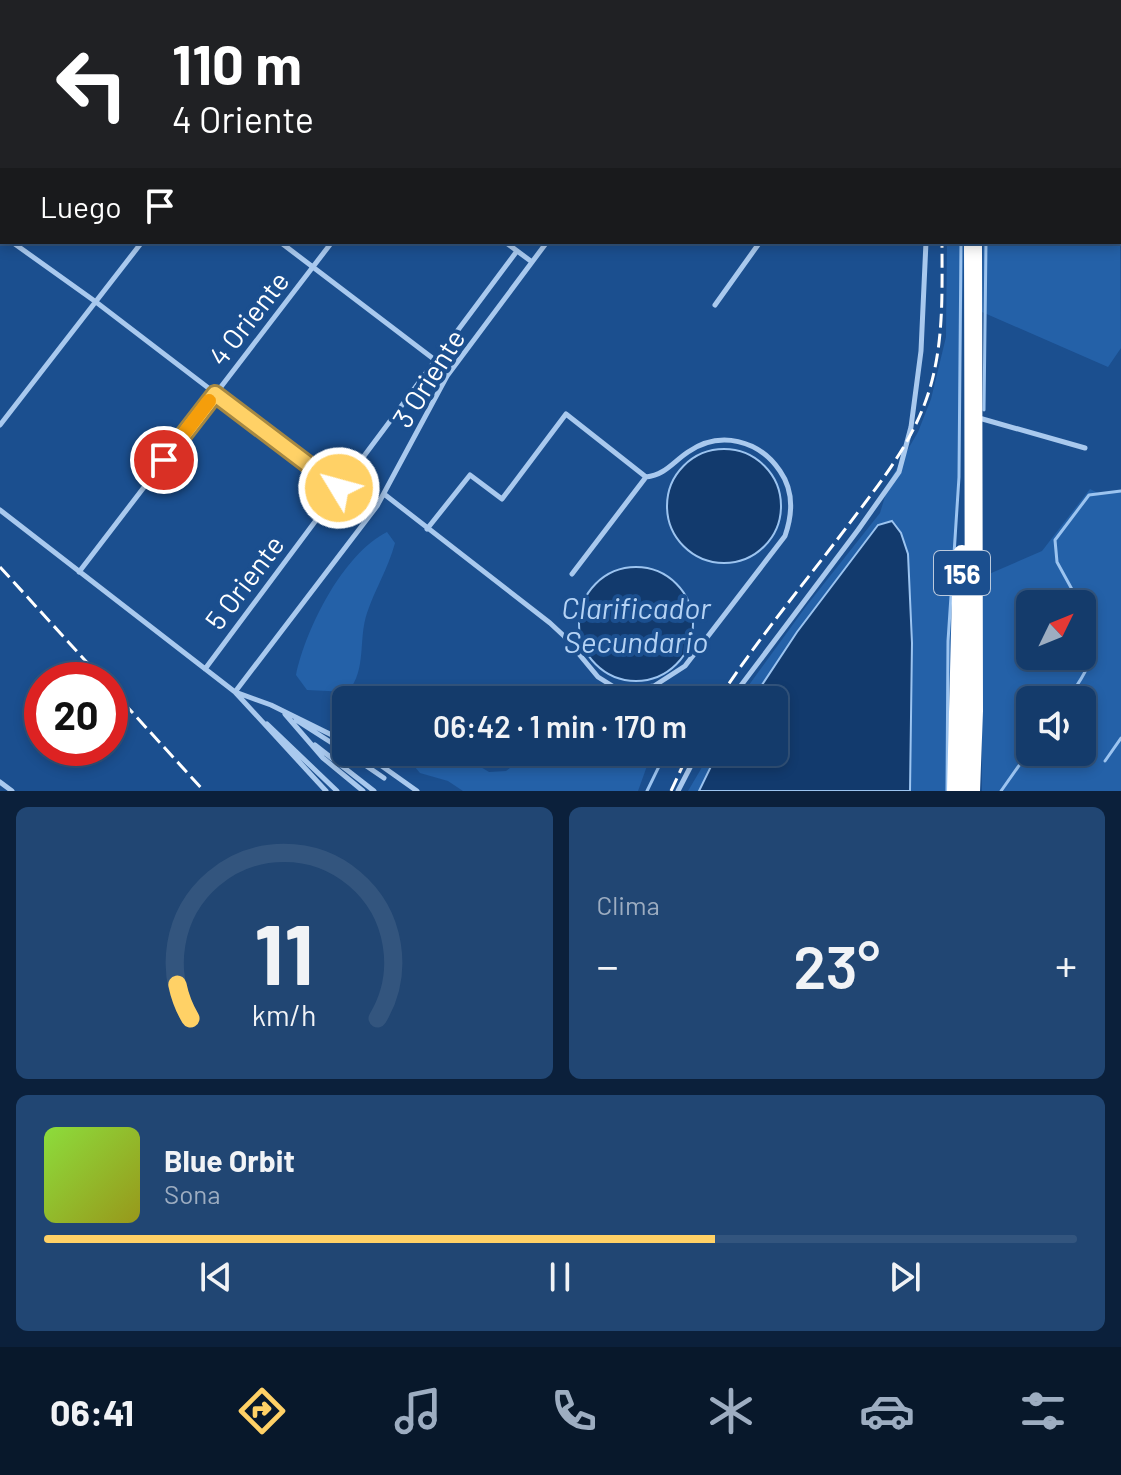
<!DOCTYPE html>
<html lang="es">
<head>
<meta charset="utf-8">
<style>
  body { margin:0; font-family:Barlow,sans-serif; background:#214673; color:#f1f3f6; height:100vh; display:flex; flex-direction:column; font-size:30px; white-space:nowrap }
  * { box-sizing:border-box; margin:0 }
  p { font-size:26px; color:#9dadc1 }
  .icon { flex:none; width:44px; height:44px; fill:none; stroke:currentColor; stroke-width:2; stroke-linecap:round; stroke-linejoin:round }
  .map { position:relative; height:791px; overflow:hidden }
  .panel { display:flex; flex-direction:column; gap:16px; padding:16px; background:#0b203b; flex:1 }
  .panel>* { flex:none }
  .banner { position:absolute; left:0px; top:0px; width:1122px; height:244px; box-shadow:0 4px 12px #0003,0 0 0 2px #33557e; background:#202124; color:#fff; overflow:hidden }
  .needle { width:52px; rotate:47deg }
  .controls { position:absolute; left:1016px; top:590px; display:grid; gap:16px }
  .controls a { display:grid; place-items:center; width:80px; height:80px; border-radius:12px; background:#143b6b; box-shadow:0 4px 12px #0003,0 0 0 2px #33557e; font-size:40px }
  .speed { position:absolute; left:24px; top:662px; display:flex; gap:16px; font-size:40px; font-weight:700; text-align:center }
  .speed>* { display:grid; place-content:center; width:104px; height:104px; border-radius:50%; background:#143b6b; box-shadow:0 4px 12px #0003,0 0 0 2px #33557e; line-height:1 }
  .speed .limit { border:12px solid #d22; background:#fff; color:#111 }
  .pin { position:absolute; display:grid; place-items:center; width:68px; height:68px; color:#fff; margin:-34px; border:4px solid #fff; border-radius:50%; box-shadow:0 2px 8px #0007 }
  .me { position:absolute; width:88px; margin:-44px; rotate:307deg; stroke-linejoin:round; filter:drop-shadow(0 0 6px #0008) }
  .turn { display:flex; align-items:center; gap:28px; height:168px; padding:0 40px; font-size:36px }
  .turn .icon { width:104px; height:104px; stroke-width:2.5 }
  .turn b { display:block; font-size:56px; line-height:68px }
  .then { display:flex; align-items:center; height:76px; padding:0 40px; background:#0003; gap:16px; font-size:30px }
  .big { font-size:60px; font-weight:600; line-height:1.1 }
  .panel .widget { flex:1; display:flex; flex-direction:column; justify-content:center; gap:12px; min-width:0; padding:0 28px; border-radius:12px; background:#214673 }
  .panel .dial { align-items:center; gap:0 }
  .dial svg { height:208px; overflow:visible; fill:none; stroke:#33557e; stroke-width:7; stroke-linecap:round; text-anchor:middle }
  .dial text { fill:#f1f3f6; stroke:none }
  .song { display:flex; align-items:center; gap:24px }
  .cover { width:96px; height:96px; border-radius:12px; background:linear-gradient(135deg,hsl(90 70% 55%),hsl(60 70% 35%)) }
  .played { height:8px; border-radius:4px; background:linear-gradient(90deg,#ffd166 65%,#33557e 65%) }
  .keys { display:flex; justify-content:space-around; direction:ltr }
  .heat { display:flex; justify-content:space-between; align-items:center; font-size:44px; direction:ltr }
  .panel .tiles { flex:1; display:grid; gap:16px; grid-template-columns:1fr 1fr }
  .widget:last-child { grid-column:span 2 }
  .trip { position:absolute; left:332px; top:686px; width:456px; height:80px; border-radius:12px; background:#143b6b; box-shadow:0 4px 12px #0003,0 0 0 2px #33557e; font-weight:600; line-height:80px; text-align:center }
  .menu { display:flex; height:128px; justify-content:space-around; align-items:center; background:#08182b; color:#9dadc1 }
  .menu .icon { width:56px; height:56px }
  .menu .selected { color:#ffd166 }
  .menu b { font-size:36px; color:#f1f3f6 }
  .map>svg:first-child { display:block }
</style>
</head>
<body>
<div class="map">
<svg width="1121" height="791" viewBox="0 0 1121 791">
  <rect width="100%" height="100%" fill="#1b4f8f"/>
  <!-- green -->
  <path fill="#2461a8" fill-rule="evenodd" d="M1120,232L1121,348L1108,367L982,312L983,242H1120Z
    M947,242H964L950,791H910L908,554L878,525L797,632L752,700H738L807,605L880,513L890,480L918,432L931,399L946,337Z
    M1090,489L1100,494L1121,491V791H982V577L1042,551ZM1030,604H1082V656H1030ZM1030,700H1082V752H1030Z
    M387,532L395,543C388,569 375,589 367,613C358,640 367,669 348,692L307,690L296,675C306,628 343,554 387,532Z
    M402,752H456L489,772L506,771L531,752H652L638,791H463L448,781L420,773Z
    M711,752H718L699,791H688Z"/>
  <!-- water -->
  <path fill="#123a6d" stroke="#9cc4f0" stroke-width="2" d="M667 506a57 57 0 1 1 114 0a57 57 0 1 1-114 0Z
    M892,521L901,533L908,554L912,643L910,791H699L718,752H774V700H752L797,632L878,525Z
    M579 624a57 57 0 1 1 114 0a57 57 0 1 1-114 0Z"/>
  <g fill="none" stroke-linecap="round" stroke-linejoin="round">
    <!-- stream -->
    <path stroke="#9cc4f0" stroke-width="3" d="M959,0V2
      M989,2V0
      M984,410L986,242
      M954,554L959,477L961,242
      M1080,604L1057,562L1055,540L1089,495L1121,491
      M1082,608L1086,615
      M1067,700C1079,683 1093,663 1094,642
      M1105,761L1121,738
      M647,791L666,752
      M947,791L948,641L953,566
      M1001,791L1030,750"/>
    <!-- lane -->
    <path stroke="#a9c9ee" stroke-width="5" d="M221,0L223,2
      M732,0L735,2
      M167,2L168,0
      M320,2L321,0
      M515,2L517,0
      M724,2L725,0
      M753,2L755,0
      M932,2V0
      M1120,76L1121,75
      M0,237L2,234
      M12,242L96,302L339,488
      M280,242L435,360
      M505,242L532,262
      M715,305L760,242
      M979,418L1085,448
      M0,425L142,242
      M384,494L550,623L564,636L598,677L614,687L632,689L654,686L685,666L785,536C793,513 794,491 780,471C759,440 720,430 688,452C673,462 665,475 646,477
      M0,510L235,692L326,791
      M427,529L470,475L502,499L566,414L646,477L572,574
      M79,572L332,242
      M205,669L517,251
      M235,692L377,506L447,376L547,242
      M238,693L271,705L346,742
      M730,700L858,530L899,472L911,427L921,351L926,242
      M285,714L323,758L363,791
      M296,720L346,752
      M267,724L337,791
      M315,745L374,791
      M346,752L384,778
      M362,752L417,791
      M0,782L12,791
      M678,791L698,752"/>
    <!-- street -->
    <path stroke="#a9c9ee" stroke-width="8" d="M1048,0L1051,2
      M1120,64H1121"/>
    <!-- highway -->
    <path stroke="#fff" stroke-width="18" d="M974,2V0
      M956,791L962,554
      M971,791L974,711L973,242"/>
    <!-- rail -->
    <path stroke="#fff" stroke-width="3" stroke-dasharray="14 6" stroke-linecap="butt" d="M942,0V2
      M0,567L103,680
      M110,688L204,791
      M718,700C757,640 803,585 846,528C879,484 914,442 930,388C944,340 942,291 942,242
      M671,791L689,752"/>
  </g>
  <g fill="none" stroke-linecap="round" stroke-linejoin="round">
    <!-- route casing -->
    <g stroke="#a68842" stroke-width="20">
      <path id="route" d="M164,460L215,394L339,488"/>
    </g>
    <!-- route -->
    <use href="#route" stroke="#ffd166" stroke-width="14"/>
    <!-- slow -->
    <path stroke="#f59e0b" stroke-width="14" d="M180,439L209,401"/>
  </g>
  <g text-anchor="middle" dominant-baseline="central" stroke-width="8" stroke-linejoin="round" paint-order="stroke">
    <!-- shield labels -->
    <rect fill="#1b4f8f" stroke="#bbcadd" stroke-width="2" x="934" y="551" width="56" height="44" rx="6"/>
    <g font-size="26" font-weight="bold" fill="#fff">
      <text x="962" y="573">156</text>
    </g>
    <!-- street labels -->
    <g font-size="28" fill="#fff" stroke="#1b4f8f">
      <text transform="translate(248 318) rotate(-52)">4 Oriente</text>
      <text transform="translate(428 378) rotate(-58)">3 Oriente</text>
      <text transform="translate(244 582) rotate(-53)">5 Oriente</text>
    </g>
    <!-- water labels -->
    <g font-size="30" font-style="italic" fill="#b5d3f5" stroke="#1b4f8f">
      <text x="636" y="607">Clarificador<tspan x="636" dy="34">Secundario</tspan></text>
    </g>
  </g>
</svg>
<div class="controls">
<a><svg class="needle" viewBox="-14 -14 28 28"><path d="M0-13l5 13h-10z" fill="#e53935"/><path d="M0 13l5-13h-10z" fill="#9dadc1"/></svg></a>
<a><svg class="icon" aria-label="sound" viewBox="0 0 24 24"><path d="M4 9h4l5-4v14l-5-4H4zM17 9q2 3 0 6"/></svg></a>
</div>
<div class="speed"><div class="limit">20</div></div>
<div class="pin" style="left:164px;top:460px;background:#d93025"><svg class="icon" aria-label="arrive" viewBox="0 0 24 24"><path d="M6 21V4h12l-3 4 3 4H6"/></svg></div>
<svg class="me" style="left:339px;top:488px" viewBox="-20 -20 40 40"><circle r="17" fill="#ffd166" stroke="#fff" stroke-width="3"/><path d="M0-11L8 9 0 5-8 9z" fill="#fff"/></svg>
<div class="trip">06:42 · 1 min · 170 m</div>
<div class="banner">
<div class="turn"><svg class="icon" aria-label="left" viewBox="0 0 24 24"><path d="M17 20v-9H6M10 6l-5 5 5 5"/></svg><div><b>110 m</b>4 Oriente</div></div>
<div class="then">Luego<svg class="icon" aria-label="arrive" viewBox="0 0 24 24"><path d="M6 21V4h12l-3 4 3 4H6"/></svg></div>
</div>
</div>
<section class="panel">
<div class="tiles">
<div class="widget dial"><svg viewBox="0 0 100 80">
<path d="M14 69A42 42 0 1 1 86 69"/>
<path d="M14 69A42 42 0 0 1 9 56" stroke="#ffd166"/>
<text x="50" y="56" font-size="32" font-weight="700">11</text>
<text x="50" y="72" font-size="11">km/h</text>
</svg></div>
<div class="widget"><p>Clima</p>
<div class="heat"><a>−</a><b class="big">23°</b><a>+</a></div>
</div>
<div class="widget">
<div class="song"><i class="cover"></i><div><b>Blue Orbit</b><p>Sona</p></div></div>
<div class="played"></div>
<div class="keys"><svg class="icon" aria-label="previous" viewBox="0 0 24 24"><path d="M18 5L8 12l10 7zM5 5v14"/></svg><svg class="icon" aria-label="pause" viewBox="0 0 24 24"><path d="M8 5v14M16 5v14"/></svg><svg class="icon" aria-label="next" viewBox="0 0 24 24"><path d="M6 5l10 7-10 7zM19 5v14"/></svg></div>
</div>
</div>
</section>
<nav class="menu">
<b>06:41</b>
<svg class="icon selected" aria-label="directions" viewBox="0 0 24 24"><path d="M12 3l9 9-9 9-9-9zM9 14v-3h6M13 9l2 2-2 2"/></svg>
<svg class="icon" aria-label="music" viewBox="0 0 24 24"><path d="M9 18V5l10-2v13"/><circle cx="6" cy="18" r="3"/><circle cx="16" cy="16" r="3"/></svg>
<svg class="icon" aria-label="phone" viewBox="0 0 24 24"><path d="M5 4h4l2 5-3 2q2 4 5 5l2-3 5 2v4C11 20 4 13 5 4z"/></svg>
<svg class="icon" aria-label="climate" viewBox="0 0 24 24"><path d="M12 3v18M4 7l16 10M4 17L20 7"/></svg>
<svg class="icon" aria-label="car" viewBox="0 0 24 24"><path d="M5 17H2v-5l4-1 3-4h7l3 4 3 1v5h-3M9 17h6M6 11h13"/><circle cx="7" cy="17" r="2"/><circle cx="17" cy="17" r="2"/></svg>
<svg class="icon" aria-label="filters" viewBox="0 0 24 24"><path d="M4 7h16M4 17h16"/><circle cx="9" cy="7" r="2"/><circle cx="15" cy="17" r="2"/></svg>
</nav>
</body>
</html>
